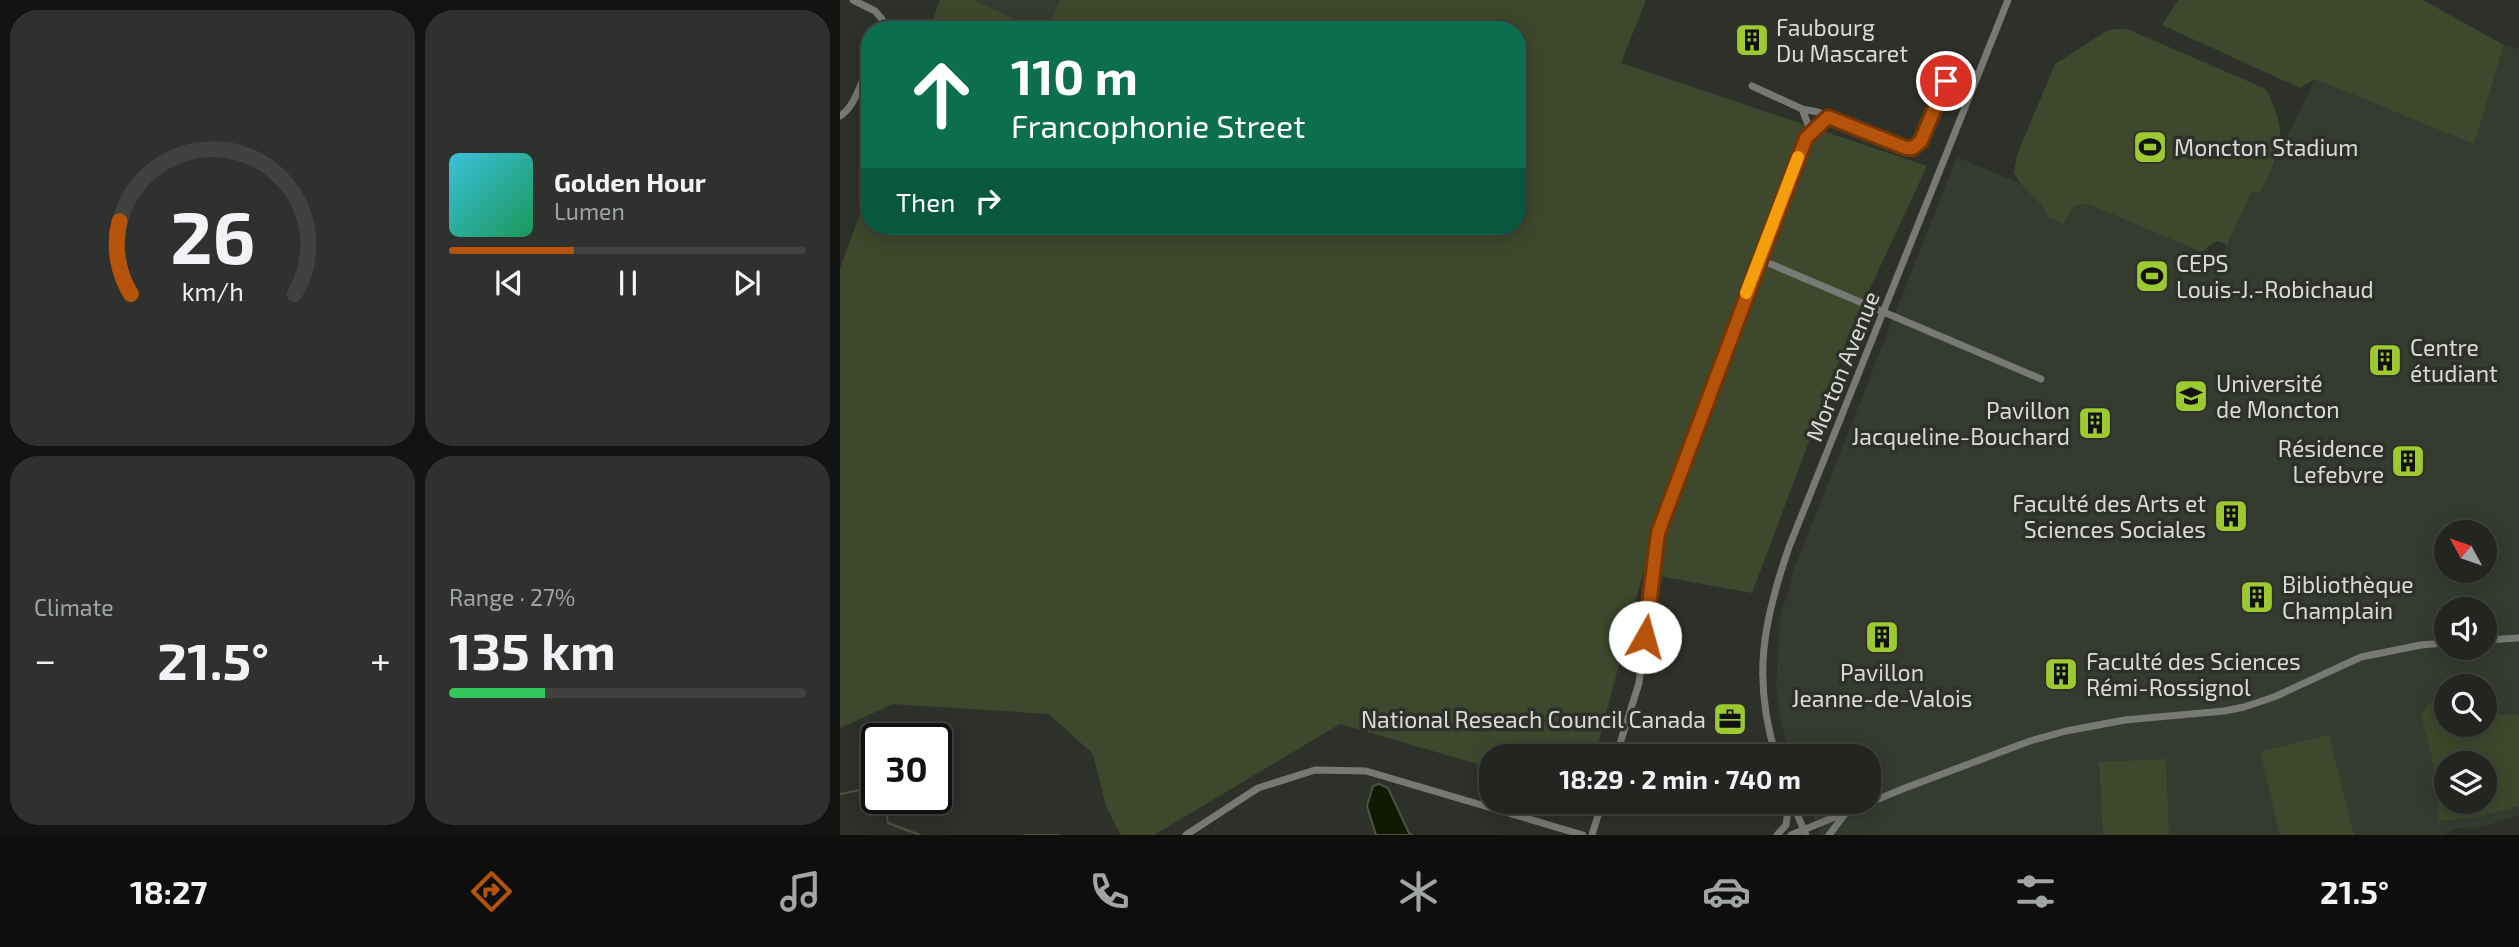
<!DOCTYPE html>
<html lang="en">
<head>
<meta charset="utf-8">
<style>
  body { margin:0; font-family:"Exo 2",sans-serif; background:#2e312d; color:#f1f3f6; height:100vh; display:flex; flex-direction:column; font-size:26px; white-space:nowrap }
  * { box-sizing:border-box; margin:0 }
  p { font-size:23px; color:#a2a5a5 }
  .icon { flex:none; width:38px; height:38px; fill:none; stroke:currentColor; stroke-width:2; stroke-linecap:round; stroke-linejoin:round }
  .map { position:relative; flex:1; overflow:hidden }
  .panel { display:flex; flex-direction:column; gap:10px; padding:10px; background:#131412; width:840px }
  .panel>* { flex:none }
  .guide { position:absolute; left:21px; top:21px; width:665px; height:214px; border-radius:28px; box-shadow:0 4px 18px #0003,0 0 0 2px #3f423e; background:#0b6e4f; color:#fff; overflow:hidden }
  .needle { width:46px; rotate:310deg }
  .tools { position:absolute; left:1594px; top:520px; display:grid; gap:14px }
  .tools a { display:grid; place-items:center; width:63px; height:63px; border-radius:50%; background:#222520; box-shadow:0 4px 18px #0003,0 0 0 2px #3f423e; font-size:35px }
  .speed { position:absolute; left:21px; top:723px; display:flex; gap:14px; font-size:35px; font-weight:700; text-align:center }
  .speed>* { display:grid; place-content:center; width:91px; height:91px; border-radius:50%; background:#222520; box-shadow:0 4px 18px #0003,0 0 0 2px #3f423e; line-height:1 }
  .speed .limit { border:4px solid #111; border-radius:10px; background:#fff; color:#111 }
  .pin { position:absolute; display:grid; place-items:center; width:60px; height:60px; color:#fff; margin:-30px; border:4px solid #fff; border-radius:50%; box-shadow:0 2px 7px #0007 }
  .me { position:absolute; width:77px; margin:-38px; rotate:7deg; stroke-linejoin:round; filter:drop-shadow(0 0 5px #0008) }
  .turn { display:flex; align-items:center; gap:24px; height:147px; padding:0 35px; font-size:32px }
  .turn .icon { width:91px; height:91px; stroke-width:2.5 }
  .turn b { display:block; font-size:49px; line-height:60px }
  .then { display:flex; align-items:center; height:66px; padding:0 35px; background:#0003; gap:14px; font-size:26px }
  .big { font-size:52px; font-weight:700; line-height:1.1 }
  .panel .widget { flex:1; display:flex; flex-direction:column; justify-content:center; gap:10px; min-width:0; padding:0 24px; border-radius:28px; background:#2e312d }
  .panel .dial { align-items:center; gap:0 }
  .dial svg { height:182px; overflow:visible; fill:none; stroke:#3f423e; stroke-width:7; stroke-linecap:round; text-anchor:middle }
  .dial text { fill:#f1f3f6; stroke:none }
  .song { display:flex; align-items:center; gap:21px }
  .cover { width:84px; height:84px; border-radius:10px; background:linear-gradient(135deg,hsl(190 70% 55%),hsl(150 70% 35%)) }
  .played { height:7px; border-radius:4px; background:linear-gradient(90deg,#b45309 35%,#3f423e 35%) }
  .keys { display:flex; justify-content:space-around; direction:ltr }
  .heat { display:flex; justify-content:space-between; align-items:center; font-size:38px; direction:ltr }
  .charge { height:10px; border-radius:5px; background:linear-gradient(90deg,#34c759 27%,#3f423e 0) }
  .panel .tiles { flex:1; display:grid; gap:10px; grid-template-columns:repeat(2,1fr) }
  .trip { position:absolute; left:639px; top:744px; width:402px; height:70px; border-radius:28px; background:#222520; box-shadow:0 4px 18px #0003,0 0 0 2px #3f423e; font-weight:700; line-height:70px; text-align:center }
  .tab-bar { display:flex; height:112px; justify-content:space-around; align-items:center; background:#0e0f0d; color:#a2a5a5 }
  .tab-bar .icon { width:49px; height:49px }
  .tab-bar .current { color:#b45309 }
  .tab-bar b { font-size:32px; color:#f1f3f6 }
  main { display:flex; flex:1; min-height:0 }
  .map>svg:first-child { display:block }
</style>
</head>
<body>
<main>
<section class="panel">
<div class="tiles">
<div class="widget dial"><svg viewBox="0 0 100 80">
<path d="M14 69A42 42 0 1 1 86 69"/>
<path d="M14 69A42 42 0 0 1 9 37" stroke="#b45309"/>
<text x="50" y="56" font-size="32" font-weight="700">26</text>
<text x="50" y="72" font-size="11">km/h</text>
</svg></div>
<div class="widget">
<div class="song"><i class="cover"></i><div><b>Golden Hour</b><p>Lumen</p></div></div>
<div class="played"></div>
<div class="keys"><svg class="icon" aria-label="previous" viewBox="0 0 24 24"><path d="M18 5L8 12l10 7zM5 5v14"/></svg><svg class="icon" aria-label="pause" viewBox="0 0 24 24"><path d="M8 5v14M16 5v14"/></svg><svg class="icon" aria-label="next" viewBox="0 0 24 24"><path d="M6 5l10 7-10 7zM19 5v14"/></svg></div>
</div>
<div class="widget"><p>Climate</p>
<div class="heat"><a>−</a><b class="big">21.5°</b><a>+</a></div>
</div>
<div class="widget"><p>Range · 27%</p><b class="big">135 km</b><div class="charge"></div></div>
</div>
</section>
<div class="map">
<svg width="1679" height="835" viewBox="0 0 1679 835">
  <rect width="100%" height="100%" fill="#2e312a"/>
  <!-- built -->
  <path fill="#363b2f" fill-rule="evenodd" d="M133,0H220L207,30H199Z
    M1664,45L1679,49V815L1634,829L1617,828L1603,835H981L967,802H1029V756H951L941,722L936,689L940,620L953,572L1117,157L1181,184L1199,200L1209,218L1223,224L1234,206L1248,204L1380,259L1412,191L1420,194L1475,79L1634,143ZM1606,532H1645V570H1606ZM1606,609H1645V648H1606ZM1606,686H1645V724H1606ZM1606,763H1645V802H1606Z"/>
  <!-- green -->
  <path fill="#3e482c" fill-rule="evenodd" d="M100,0H133L199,30H89Z
    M220,0H806L781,63L1087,166L1012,327L912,593L803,573L755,756H651V768L500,724L314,835H281L266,807L253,754L209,714L53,704L0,728V268L30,188V226H677V30H207Z
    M1338,0H1583L1664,45L1634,144L1475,79L1460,88L1322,25Z
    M1274,29H1287L1426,89C1450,138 1441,148 1420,194L1412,191L1387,245L1378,241L1367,247L1364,253L1248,204L1234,206L1223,224L1209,218L1202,205L1181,184L1174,173L1177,155L1215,64L1265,32Z
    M1588,704L1606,709V724H1645V715H1679V806L1633,818L1599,821L1592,756L1581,715ZM1645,763V802H1606V763Z
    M1489,735L1514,835H1440L1420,752Z
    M1326,759L1329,835H1263L1259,762Z"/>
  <!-- water -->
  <path fill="#101a00" stroke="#4c5440" stroke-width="2" d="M539,784L548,788L569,833L572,835H536L527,806L533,786Z"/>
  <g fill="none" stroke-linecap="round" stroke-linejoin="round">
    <!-- stream -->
    <path stroke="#4c5440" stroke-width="2" d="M0,794L29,788L37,796
      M38,798L45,806L48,823L80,835
      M184,835H218"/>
    <!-- minor -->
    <path stroke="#777975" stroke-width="7" d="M13,0L35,11L42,19V30
      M912,86L962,109L978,112L1070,148L1077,146L1081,141L1112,65L1138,75
      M0,116C16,106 22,79 30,62
      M969,135L974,129L981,125L983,120L980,114
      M919,259L1201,379
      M1645,640L1679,638
      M776,756L799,683L818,533L966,138L969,127L962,109
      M936,756C912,679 923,622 949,547L1168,0
      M952,802L966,835
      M959,802L978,812H1000
      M346,835L418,788L475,770L526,771L743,835
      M752,835L762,802
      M937,835L946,825L949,802
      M951,835L1065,788L1190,741L1226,731L1285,720L1384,711L1404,707L1434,697L1521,657L1581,645L1606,643
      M989,835L1005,814"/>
  </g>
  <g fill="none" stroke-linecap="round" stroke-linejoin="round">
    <!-- route casing -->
    <g stroke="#753606" stroke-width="18">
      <path id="route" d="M805,637L818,533L966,138L988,117L1066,148H1073L1081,141L1106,81"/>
    </g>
    <!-- route -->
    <use href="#route" stroke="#b45309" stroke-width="12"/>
    <!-- slow -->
    <path stroke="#f59e0b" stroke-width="12" d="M906,293L958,157"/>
  </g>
  <!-- icons -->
  <defs>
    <g id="building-square" transform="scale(1.75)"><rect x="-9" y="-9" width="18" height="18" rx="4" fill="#9dca30" stroke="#2e312a"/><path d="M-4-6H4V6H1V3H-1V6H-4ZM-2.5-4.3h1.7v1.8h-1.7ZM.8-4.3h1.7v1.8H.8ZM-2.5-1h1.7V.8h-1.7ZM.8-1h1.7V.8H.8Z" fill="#111"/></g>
    <g id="stadium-square" transform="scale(1.75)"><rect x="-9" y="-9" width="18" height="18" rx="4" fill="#9dca30" stroke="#2e312a"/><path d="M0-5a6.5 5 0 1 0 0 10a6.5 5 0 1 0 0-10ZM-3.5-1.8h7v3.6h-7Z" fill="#111"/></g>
    <g id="university-square" transform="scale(1.75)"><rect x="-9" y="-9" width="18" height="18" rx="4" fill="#9dca30" stroke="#2e312a"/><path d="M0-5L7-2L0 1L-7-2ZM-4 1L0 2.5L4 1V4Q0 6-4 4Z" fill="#111"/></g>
    <g id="office-square" transform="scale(1.75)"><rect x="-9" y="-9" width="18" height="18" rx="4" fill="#9dca30" stroke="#2e312a"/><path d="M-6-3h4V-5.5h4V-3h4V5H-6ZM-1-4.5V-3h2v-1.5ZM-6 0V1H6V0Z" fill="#111"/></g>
  </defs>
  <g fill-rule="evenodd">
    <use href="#building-square" x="912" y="40"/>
    <use href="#stadium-square" x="1310" y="147"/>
    <use href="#stadium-square" x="1312" y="276"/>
    <use href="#building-square" x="1545" y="360"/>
    <use href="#university-square" x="1351" y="396"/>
    <use href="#building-square" x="1255" y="423"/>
    <use href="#building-square" x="1568" y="461"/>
    <use href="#building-square" x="1391" y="516"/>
    <use href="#building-square" x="1417" y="597"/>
    <use href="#building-square" x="1042" y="637"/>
    <use href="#building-square" x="1221" y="674"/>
    <use href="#office-square" x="890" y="719"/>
  </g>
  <g text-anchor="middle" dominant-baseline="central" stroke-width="7" stroke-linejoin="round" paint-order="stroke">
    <!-- poi labels -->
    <g font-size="23" fill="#d9dbd7" stroke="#2e312a" text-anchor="start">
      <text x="936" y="27">Faubourg<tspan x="936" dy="26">Du Mascaret</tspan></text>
      <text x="1334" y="147">Moncton Stadium</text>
      <text x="1336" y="263">CEPS<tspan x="1336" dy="26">Louis-J.-Robichaud</tspan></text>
      <text x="1570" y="347">Centre<tspan x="1570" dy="26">étudiant</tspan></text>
      <text x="1376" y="383">Université<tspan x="1376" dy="26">de Moncton</tspan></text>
      <text x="1230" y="410" text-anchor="end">Pavillon<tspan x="1230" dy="26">Jacqueline-Bouchard</tspan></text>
      <text x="1544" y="448" text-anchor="end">Résidence<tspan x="1544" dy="26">Lefebvre</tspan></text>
      <text x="1366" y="503" text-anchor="end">Faculté des Arts et<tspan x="1366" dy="26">Sciences Sociales</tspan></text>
      <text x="1442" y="584">Bibliothèque<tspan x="1442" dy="26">Champlain</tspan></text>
      <text x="1246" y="661">Faculté des Sciences<tspan x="1246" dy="26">Rémi-Rossignol</tspan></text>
      <text x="1042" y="672" text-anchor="middle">Pavillon<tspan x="1042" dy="26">Jeanne-de-Valois</tspan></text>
      <text x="866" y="719" text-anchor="end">National Reseach Council Canada</text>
    </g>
    <!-- street labels -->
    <g font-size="23" fill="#d9dbd7" stroke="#2e312a">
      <text transform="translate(1002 366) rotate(-68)">Morton Avenue</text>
    </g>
  </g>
</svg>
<div class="tools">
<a><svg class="needle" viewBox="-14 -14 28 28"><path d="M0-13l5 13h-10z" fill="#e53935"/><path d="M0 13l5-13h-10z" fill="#a2a5a5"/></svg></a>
<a><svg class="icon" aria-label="sound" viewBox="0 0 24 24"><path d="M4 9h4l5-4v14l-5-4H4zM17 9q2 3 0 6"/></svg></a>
<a><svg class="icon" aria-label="search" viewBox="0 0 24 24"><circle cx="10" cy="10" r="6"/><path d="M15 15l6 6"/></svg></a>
<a><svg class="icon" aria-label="layers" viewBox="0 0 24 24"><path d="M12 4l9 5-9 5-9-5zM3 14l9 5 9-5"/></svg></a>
</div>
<div class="speed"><div class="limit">30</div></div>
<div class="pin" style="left:1106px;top:81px;background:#d93025"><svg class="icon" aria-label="arrive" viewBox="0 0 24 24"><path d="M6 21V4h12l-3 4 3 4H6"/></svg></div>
<svg class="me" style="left:805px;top:637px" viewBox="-20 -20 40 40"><circle r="19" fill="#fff"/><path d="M0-13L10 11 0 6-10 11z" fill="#b45309"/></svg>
<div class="trip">18:29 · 2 min · 740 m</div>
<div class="guide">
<div class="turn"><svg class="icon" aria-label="ahead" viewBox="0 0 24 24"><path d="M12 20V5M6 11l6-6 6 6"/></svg><div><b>110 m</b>Francophonie Street</div></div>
<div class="then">Then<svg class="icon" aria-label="right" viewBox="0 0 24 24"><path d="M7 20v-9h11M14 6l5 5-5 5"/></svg></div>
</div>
</div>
</main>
<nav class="tab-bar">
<b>18:27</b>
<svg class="icon current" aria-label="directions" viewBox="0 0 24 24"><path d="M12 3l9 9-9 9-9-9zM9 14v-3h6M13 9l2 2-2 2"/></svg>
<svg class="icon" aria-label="music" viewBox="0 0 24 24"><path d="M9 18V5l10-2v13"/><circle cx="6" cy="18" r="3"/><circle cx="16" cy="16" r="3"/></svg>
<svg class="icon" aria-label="phone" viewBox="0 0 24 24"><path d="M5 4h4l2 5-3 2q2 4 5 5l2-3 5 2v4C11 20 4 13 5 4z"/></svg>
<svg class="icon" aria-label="climate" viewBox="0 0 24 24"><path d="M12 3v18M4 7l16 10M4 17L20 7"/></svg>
<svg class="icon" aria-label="car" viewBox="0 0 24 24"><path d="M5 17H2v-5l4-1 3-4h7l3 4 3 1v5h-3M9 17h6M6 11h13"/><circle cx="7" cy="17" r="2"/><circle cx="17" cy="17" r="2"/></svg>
<svg class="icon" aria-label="filters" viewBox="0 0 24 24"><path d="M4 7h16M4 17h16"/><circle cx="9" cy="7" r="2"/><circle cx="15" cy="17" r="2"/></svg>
<b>21.5°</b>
</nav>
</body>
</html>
